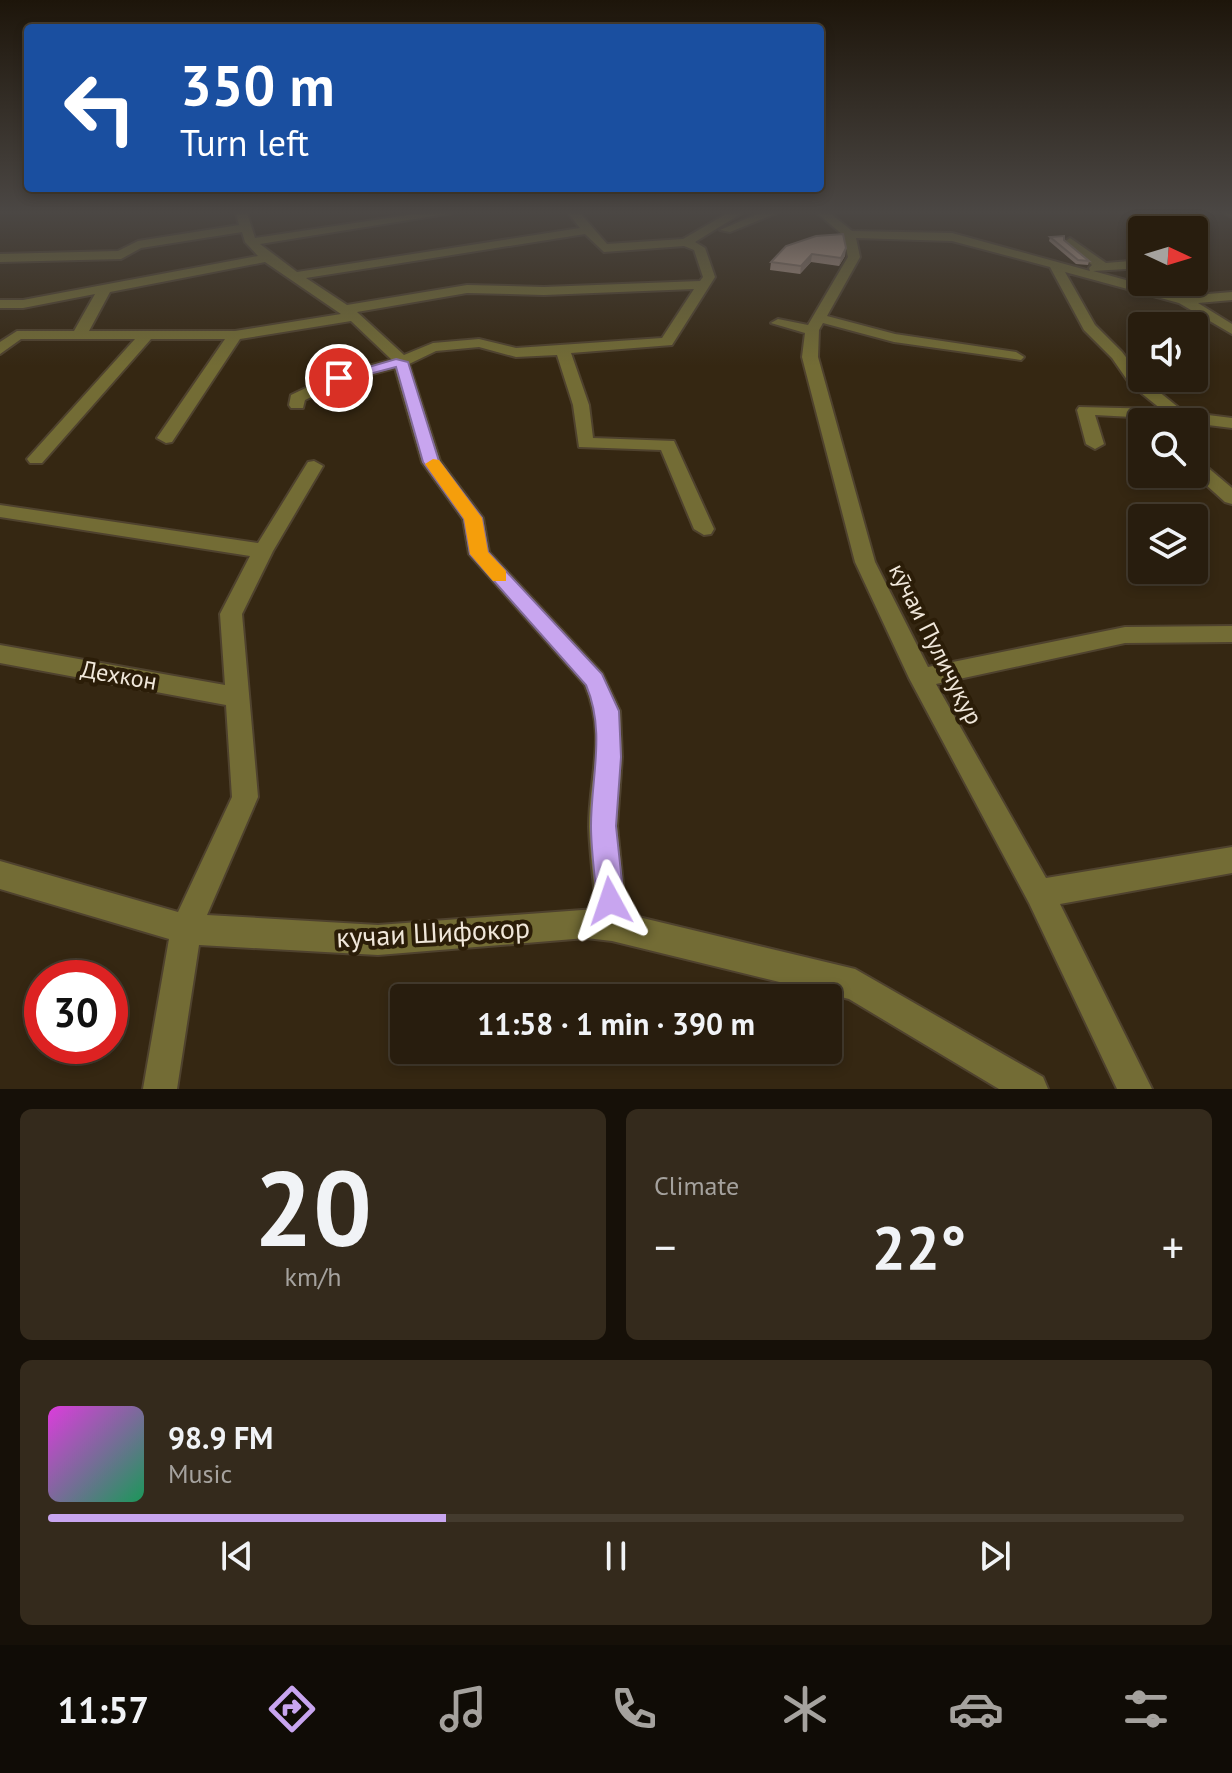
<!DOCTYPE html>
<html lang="en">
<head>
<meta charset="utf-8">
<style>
  body { margin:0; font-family:"PT Sans",sans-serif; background:#342a1c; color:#f1f3f6; height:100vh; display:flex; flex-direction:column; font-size:30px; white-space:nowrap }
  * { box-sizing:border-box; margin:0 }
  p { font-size:26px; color:#a5a29e }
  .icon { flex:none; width:44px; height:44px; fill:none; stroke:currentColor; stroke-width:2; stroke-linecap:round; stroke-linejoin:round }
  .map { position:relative; height:1089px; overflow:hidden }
  .side { display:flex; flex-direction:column; gap:20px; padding:20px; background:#161008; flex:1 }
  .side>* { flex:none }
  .hud { position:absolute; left:24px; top:24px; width:800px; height:168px; border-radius:8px; box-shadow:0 4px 12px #0003,0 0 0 2px #443b2e; background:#1a4fa0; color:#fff; overflow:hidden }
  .needle { width:52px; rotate:94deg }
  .controls { position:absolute; left:1128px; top:216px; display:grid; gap:16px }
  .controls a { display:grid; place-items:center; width:80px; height:80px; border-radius:8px; background:#281d0e; box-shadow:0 4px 12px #0003,0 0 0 2px #443b2e; font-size:40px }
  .speed { position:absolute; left:24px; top:960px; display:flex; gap:16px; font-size:40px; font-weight:700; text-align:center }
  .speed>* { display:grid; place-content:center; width:104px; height:104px; border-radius:50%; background:#281d0e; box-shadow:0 4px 12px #0003,0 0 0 2px #443b2e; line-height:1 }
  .speed .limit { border:12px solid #d22; background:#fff; color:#111 }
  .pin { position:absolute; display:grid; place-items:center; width:68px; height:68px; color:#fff; margin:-34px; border:4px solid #fff; border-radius:50%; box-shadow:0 2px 8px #0007 }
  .me { position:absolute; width:88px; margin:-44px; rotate:355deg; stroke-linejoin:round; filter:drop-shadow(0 0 6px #0008) }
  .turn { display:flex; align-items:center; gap:28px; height:168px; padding:0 24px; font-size:36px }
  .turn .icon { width:104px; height:104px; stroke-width:2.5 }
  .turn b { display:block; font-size:56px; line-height:68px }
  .big { font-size:60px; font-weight:700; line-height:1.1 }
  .side .tile { flex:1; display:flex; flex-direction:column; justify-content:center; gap:12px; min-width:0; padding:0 28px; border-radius:12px; background:#342a1c }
  .side .dial { align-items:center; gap:0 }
  .dial b { font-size:104px; line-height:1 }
  .song { display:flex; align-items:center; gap:24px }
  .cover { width:96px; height:96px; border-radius:12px; background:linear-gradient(135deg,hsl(300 70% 55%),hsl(150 70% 35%)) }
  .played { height:8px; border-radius:4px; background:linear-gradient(90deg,#c8a5ef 35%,#443b2e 35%) }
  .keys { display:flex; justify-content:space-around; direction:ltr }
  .heat { display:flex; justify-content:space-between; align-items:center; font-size:44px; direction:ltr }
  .side .tiles { flex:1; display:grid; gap:20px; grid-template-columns:1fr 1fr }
  .tile:last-child { grid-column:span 2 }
  .trip { position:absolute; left:390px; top:984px; width:452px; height:80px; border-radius:8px; background:#281d0e; box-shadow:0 4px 12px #0003,0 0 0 2px #443b2e; font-weight:700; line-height:80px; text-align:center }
  .tabs { display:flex; height:128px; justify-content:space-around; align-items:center; background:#100c06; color:#a5a29e }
  .tabs .icon { width:56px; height:56px }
  .tabs .on { color:#c8a5ef }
  .tabs b { font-size:36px; color:#f1f3f6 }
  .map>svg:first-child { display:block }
</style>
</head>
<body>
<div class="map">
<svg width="1232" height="1089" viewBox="0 0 1232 1089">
  <rect width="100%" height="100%" fill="#352712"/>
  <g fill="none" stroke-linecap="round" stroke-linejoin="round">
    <!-- minor casing -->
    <g stroke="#4f422e" stroke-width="4">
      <path id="minor" d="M236,213H247L255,238L421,213H452L260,244L297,272L580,228L568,213H580L607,244L683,239L728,213H742L695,242L705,248L715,277L672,345L571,353L589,405L593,438L674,441L714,529L711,534L704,535L694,529L661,450L579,447L573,405L557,355L516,357L479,347L436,351L409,364L440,461L483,518L489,552L602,673L620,711L622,757L617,826L626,914L855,969L1043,1077L1048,1089H999L849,999L612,941L586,938L378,955L199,945L177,1089H143L169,939L0,889V861L178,912L232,797L226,705L0,663V645L225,685L220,614L250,556L0,517V505L258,543L308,462L314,461L323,466L273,551L242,614L258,797L207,915L378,925L596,909C594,882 590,855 589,827C589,775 607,737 585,685L469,554L463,519L422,462L395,368L345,381L305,400L303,408H291L289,405L291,395L333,375L392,360L351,321L240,339L172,442L166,443L157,438L225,339H151L42,463H30L27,459L135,339H21L0,354V342L17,331H74L95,294L23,308H0V300H23L258,256L245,242L242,232L141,248L121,259L0,262V254L118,251L138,241L239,225ZM585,234L604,252L684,246L694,250L703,277L700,281L544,287L467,285L347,305L306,278ZM265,262L341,314L235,331H89L110,292ZM694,289L662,338L516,348L479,339L433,343L404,355L357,312L467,293L544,295Z
        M760,213H777L730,232L720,230Z
        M817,213H830L852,231L952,233L1090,271L1089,268L1092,265L1064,242L1070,238L1106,263L1142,260V268L1093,271L1184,296L1232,292V300L1198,303L1232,324V334L1179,303L1065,272L1095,325L1122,352L1142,378L1184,412L1232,418V428L1151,418L1095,415L1104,444L1095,449L1086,444L1077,410L1079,407L1161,409L1130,384L1112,358L1084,330L1050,267L952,241L856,238L860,257L827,316L895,334L1016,352L1024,357L1021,360L894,342L823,323L819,330L818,357L875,562L928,667L1125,627L1232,626V642L1125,643L936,684L1046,878L1232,847V873L1060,904L1152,1089H1117L1029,903L909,678L855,562L802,357L805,333L771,323L778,319L808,325L848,257L843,235Z
        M1147,213H1159L1176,230H1163Z
        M1232,213V217L1226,214V213Z
        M1194,460L1200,461L1232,488V504L1225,502L1194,474Z"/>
    </g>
    <!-- minor -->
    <use href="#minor" fill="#736c35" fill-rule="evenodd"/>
  </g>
  <!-- wall -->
  <path fill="#b59c8e" d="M1050,237L1064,240L1089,261L1088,265L1076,264L1049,241Z
    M786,246L845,256L839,266L811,262L800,274L770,270L771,262Z"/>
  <!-- shaded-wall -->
  <path fill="#937f74" d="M846,248L845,256L839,266L841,258Z
    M812,254L811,262L800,274L801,266Z"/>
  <!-- building -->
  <path fill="#d2b5a5" stroke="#937f74" stroke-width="2" d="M843,234L846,248L841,258L812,254L801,266L771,262L786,246L816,236Z
    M1064,236V240L1089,261L1078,260L1050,237Z"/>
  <!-- sky -->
  <linearGradient id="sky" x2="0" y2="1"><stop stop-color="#1d150a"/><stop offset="0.58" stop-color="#4b4744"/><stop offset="1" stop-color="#4b4744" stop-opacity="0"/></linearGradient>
  <rect width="1232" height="366" fill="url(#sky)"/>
  <!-- route -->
  <path fill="#c8a5ef" stroke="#826b9b" stroke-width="2" d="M396,359L408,362L439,461L482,518L488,552L602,674L619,711L621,757L616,826L624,901L620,910L610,914L601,910L597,901C595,876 591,851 591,826C591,777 606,732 586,685L470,554L464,519L423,462L396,367L339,382L331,378Z"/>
  <!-- slow -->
  <path fill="#f59e0b" d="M433,459L439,460L482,518L488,552L506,571V581H493L470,554L464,519L425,464Z"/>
  <g text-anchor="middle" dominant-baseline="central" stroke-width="8" stroke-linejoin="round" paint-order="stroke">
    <!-- street labels -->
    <g font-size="24" fill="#f0e7da" stroke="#2b1d08">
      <text transform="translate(936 644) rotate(63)">кӯчаи Пуличуқур</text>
      <text transform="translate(119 675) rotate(10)">Дехкон</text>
    </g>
    <!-- near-street labels -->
    <g font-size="28" fill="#f0e7da" stroke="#2b1d08">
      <text transform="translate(433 932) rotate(-3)">кучаи Шифокор</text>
    </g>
  </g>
</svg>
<div class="controls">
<a><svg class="needle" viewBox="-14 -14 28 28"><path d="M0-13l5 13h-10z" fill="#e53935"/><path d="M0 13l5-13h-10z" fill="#a5a29e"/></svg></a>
<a><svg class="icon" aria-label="sound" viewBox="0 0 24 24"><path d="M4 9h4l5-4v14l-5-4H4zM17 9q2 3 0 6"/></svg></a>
<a><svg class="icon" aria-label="search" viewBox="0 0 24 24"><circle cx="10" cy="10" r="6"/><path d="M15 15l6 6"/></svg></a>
<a><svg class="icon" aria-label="layers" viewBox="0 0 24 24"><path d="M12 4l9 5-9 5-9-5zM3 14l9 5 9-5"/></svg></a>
</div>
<div class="speed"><div class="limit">30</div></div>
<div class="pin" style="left:339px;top:378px;background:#d93025"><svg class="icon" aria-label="arrive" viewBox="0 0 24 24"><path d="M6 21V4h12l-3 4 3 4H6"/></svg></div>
<svg class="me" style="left:610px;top:901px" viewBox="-20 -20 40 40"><path d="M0-17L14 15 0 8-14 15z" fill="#c8a5ef" stroke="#fff" stroke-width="4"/></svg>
<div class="trip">11:58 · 1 min · 390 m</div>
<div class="hud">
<div class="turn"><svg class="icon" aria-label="left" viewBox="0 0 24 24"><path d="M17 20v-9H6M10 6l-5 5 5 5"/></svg><div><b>350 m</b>Turn left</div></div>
</div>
</div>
<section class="side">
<div class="tiles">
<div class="tile dial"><b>20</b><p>km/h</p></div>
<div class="tile"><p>Climate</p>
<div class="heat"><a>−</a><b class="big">22°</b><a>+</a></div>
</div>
<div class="tile">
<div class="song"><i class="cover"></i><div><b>98.9 FM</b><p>Music</p></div></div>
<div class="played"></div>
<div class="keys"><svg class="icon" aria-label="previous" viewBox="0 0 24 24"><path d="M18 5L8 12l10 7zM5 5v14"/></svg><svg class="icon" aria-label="pause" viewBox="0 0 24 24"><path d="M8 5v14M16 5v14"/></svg><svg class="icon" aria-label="next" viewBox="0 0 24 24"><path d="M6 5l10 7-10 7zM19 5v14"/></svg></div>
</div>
</div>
</section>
<nav class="tabs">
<b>11:57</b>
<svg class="icon on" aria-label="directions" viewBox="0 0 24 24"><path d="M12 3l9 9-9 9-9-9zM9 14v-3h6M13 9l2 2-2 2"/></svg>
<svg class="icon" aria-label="music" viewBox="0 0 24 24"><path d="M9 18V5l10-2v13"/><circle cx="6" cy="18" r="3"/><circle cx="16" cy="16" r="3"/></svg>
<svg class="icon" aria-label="phone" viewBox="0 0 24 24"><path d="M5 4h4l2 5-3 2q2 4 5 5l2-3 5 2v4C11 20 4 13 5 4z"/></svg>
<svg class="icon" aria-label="climate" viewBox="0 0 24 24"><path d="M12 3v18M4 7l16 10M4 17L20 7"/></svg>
<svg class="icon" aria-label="car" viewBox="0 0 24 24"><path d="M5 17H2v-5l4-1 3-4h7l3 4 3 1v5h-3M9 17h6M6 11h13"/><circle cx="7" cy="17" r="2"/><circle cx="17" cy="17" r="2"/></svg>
<svg class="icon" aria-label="filters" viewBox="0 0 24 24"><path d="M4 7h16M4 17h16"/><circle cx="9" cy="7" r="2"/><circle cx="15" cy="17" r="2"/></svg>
</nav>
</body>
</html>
